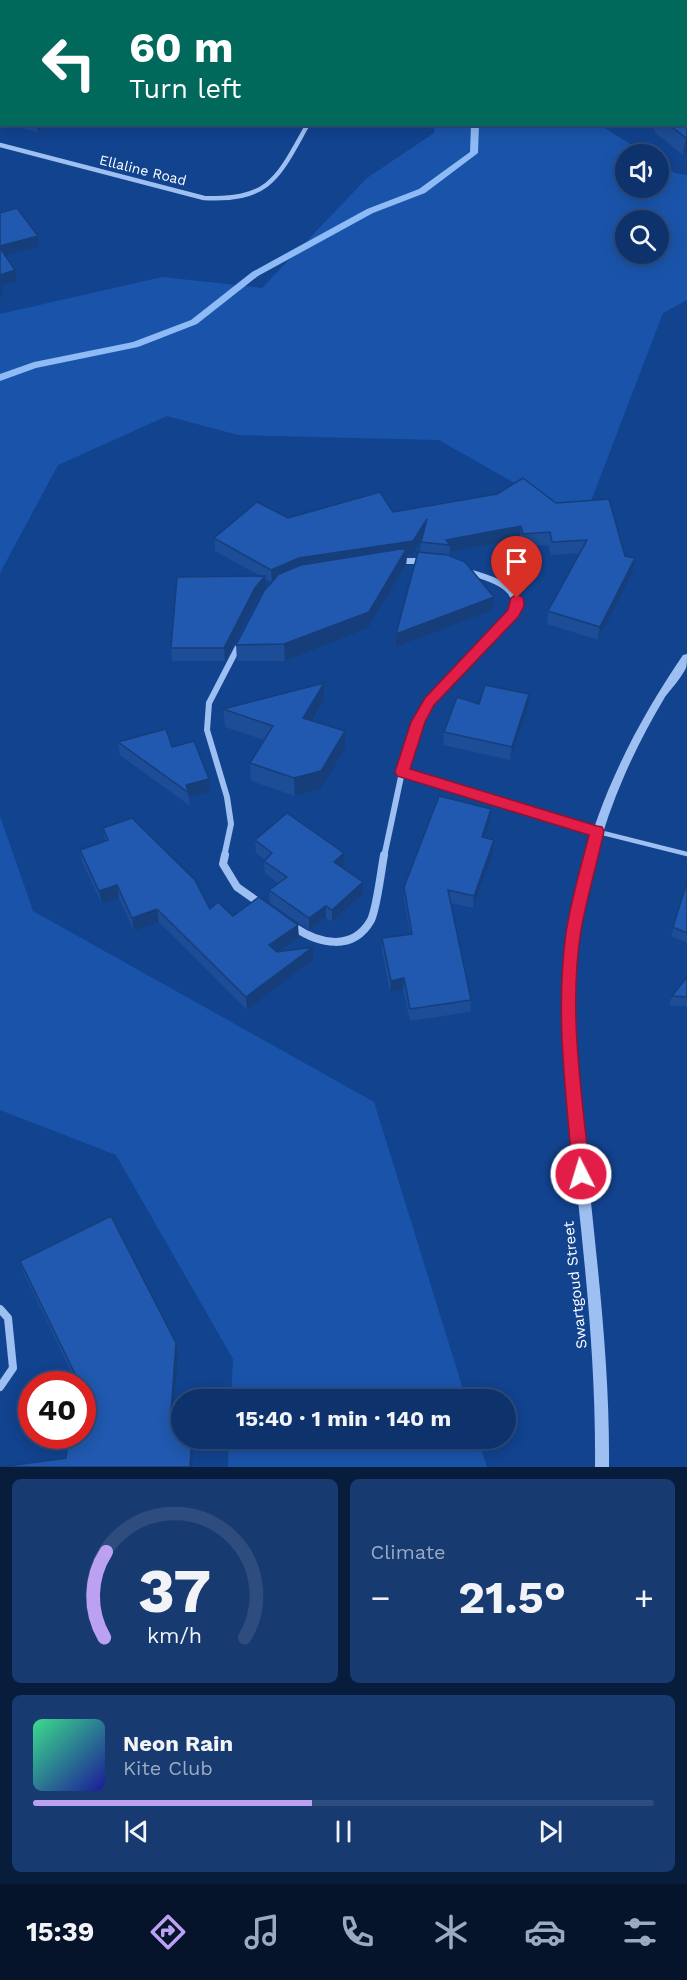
<!DOCTYPE html>
<html lang="en">
<head>
<meta charset="utf-8">
<style>
  body { margin:0; font-family:"Work Sans",sans-serif; background:#173a71; color:#f1f3f6; height:100vh; display:flex; flex-direction:column; font-size:22px; white-space:nowrap }
  * { box-sizing:border-box; margin:0 }
  p { font-size:20px; color:#9baac1 }
  .icon { flex:none; width:33px; height:33px; fill:none; stroke:currentColor; stroke-width:2; stroke-linecap:round; stroke-linejoin:round }
  .map { position:relative; height:1467px; overflow:hidden }
  .details { display:flex; flex-direction:column; gap:12px; padding:12px; background:#081c3b; flex:1 }
  .details>* { flex:none }
  .top-card { position:absolute; left:0px; top:0px; width:687px; height:126px; box-shadow:0 3px 15px #0003,0 0 0 2px #2e4d7e; background:#00695c; color:#fff; overflow:hidden }
  .buttons { position:absolute; left:615px; top:144px; display:grid; gap:12px }
  .buttons a { display:grid; place-items:center; width:54px; height:54px; border-radius:50%; background:#0e326b; box-shadow:0 3px 15px #0003,0 0 0 2px #2e4d7e; font-size:30px }
  .speed { position:absolute; left:18px; top:1371px; display:flex; gap:12px; font-size:30px; font-weight:700; text-align:center }
  .speed>* { display:grid; place-content:center; width:78px; height:78px; border-radius:50%; background:#0e326b; box-shadow:0 3px 15px #0003,0 0 0 2px #2e4d7e; line-height:1 }
  .speed .limit { border:9px solid #d22; background:#fff; color:#111 }
  .pin { position:absolute; display:grid; place-items:center; width:51px; height:51px; color:#fff; margin:-62px -26px; border-radius:50% 50% 50% 0; rotate:-45deg; box-shadow:0 0 6px #0007 }
  .pin .icon { rotate:45deg }
  .me { position:absolute; width:66px; margin:-33px; rotate:355deg; stroke-linejoin:round; filter:drop-shadow(0 0 4px #0008) }
  .turn { display:flex; align-items:center; gap:21px; height:126px; padding:0 30px; font-size:27px }
  .turn .icon { width:78px; height:78px; stroke-width:2.5 }
  .turn b { display:block; font-size:42px; line-height:51px }
  .big { font-size:45px; font-weight:700; line-height:1.1 }
  .details .tile { flex:1; display:flex; flex-direction:column; justify-content:center; gap:9px; min-width:0; padding:0 21px; border-radius:9px; background:#173a71 }
  .details .dial { align-items:center; gap:0 }
  .dial svg { height:156px; overflow:visible; fill:none; stroke:#2e4d7e; stroke-width:7; stroke-linecap:round; text-anchor:middle }
  .dial text { fill:#f1f3f6; stroke:none }
  .song { display:flex; align-items:center; gap:18px }
  .cover { width:72px; height:72px; border-radius:9px; background:linear-gradient(135deg,hsl(150 70% 55%),hsl(240 70% 35%)) }
  .played { height:6px; border-radius:3px; background:linear-gradient(90deg,#bca0f2 45%,#2e4d7e 45%) }
  .keys { display:flex; justify-content:space-around; direction:ltr }
  .heat { display:flex; justify-content:space-between; align-items:center; font-size:33px; direction:ltr }
  .details .tiles { flex:1; display:grid; gap:12px; grid-template-columns:1fr 1fr }
  .tile:last-child { grid-column:span 2 }
  .trip { position:absolute; left:171px; top:1389px; width:345px; height:60px; border-radius:30px; background:#0e326b; box-shadow:0 3px 15px #0003,0 0 0 2px #2e4d7e; font-weight:700; line-height:60px; text-align:center }
  .tab-bar { display:flex; height:96px; justify-content:space-around; align-items:center; background:#06142b; color:#9baac1 }
  .tab-bar .icon { width:42px; height:42px }
  .tab-bar .selected { color:#bca0f2 }
  .tab-bar b { font-size:27px; color:#f1f3f6 }
  .map>svg:first-child { display:block }
</style>
</head>
<body>
<div class="map">
<svg width="687" height="1467" viewBox="0 0 687 1467">
  <rect width="100%" height="100%" fill="#12438f"/>
  <!-- green -->
  <path fill="#1a54aa" fill-rule="evenodd" d="M435,125H600L646,154H626V188H658L659,163L675,173L687,175V300L663,313L583,522L439,440L238,435L167,416L58,465L0,573V314L162,277L262,288L367,178L434,133ZM626,220H658V254H626Z
    M0,816L33,911L374,1102L466,1399H231L233,1359L116,1155L0,1110Z
    M229,1439H478L487,1467H228Z"/>
  <g fill="none" stroke-linecap="round" stroke-linejoin="round">
    <!-- stream -->
    <path fill="#8ebaf5" fill-rule="evenodd" d="M502,0H510L512,2H503Z
      M471,124H479L478,153L425,193L373,213L258,276L197,324L138,347L36,368L0,381V374L34,362L133,342L191,320L252,272L367,209L419,189L470,152Z"/>
    <!-- service -->
    <path stroke="#9dbff2" stroke-width="4.5" d="M599,832L687,854"/>
    <!-- minor-far2 -->
    <path stroke="#9dbff2" stroke-width="4.5" d="M325,0L331,2
      M0,145L204,198C271,201 278,177 308,124"/>
    <!-- minor-far1 -->
    <path stroke="#9dbff2" stroke-width="6" d="M399,561H421
      M469,572C487,578 512,583 516,604L513,613L429,702L418,722L402,772L597,831
      M224,857L231,824L227,797L207,730L209,703L239,645
      M384,857L402,772"/>
    <!-- minor -->
    <path stroke="#9dbff2" stroke-width="8" d="M225,855L223,864L237,887L261,904
      M294,927C319,944 353,952 371,920C377,907 381,871 384,855
      M0,1309L8,1318L13,1368L0,1387"/>
    <!-- tertiary -->
    <path fill="#9dbff2" fill-rule="evenodd" d="M687,654C687,659 687,664 686,668C681,678 672,688 665,697C650,722 637,747 625,774C601,828 587,885 579,943C568,1020 580,1098 588,1174C598,1271 610,1368 609,1467H595C596,1374 587,1283 577,1191C570,1125 560,1058 563,992C569,865 612,759 683,655Z"/>
  </g>
  <!-- wall -->
  <path fill="#1c4d96" fill-rule="evenodd" d="M0,34H2V124H0Z
    M687,105V152L683,155L654,132L655,124H686Z
    M2,124H46L38,132Z
    M497,494L625,556L633,571L598,640L547,624L548,611L580,553L551,555L548,545L522,547L520,539L450,552L449,555L494,597L493,610L396,647V634L420,552L421,540L413,554L407,555L406,565L368,628L285,661H237L236,645L262,594L255,602L225,661H172L171,648L260,576L215,551L214,538L288,518L393,512ZM265,579L271,582L266,588Z
    M324,683V701L313,721L345,731V749L321,789L295,796L251,781L250,763L264,740L225,727L223,709Z
    M479,704L528,707L510,760L443,745L444,732Z
    M118,742L172,747L209,779L210,792L189,797L190,806L120,755Z
    M491,809L490,821L485,838L494,840L493,853L473,908L450,903L471,1000L470,1012L410,1021L403,990L390,992L382,950V938L410,935L404,899V887Z
    M103,828L210,909L233,916L299,937L277,952L313,947V960L247,1010L159,922L134,931L119,898L102,904L82,862L80,850L105,841Z
    M255,840L344,866L342,867L363,894L332,922L326,918L309,930L270,903L269,890L278,883L265,873L264,861L265,860L256,853Z
    M687,882V943L671,936Z
    M687,977V1006H669L672,996Z
    M20,1261L178,1355L174,1412L66,1458L76,1382L24,1274Z"/>
  <!-- shaded-wall -->
  <path fill="#163e7a" d="M37,124H46L38,132Z
    M687,137V152L683,155L686,138Z
    M38,236L39,246L0,257V246Z
    M15,270L17,281L1,285L3,295H0V275Z
    M427,519L426,531L413,554L407,555L406,565L368,628L285,661L284,644L272,583L271,570L299,558Z
    M521,526L520,539L450,552V545L446,540Z
    M635,558L633,571L598,640L600,627Z
    M265,576L266,590L255,602L225,661L224,648L255,588Z
    M494,597L493,610L396,647V634Z
    M324,683V701L304,735L303,718Z
    M529,694L528,707L510,760L512,747Z
    M345,731V749L321,789L295,796L294,778Z
    M209,779L210,792L189,797L186,785Z
    M491,809L490,821L481,849L482,837Z
    M494,840L493,853L473,908L474,896Z
    M344,853V866L334,874V862Z
    M363,882V894L332,922V910Z
    M117,885L119,898L102,904L99,891Z
    M326,906V918L309,930V918Z
    M157,909L159,922L134,931L132,918Z
    M298,925L299,937L270,957L269,945Z
    M313,947V960L247,1010L246,997Z
    M404,978L403,990L390,992L391,981Z
    M176,1343L178,1355L173,1424L171,1412Z
    M192,1438H194L192,1467H190Z"/>
  <!-- building -->
  <path fill="#2059af" stroke="#163e7a" stroke-width="1.5" d="M26,0H170L173,2H27Z
    M197,0H203L206,2H194Z
    M0,34H2V112H0Z
    M687,105V137L686,138L668,124H686V106Z
    M17,208L38,236L0,246V213Z
    M0,248L15,270L0,275Z
    M523,478L556,503L609,499L625,556L635,558L600,627L548,611L587,540L552,542L550,532L523,534L521,526L446,540L450,545L421,542L427,519L413,541L299,558L271,570L214,538L257,502L288,518L380,492L393,512L497,494Z
    M407,548L369,612L284,644L236,645L264,591L279,574L301,565Z
    M418,552L448,555L465,562L494,597L396,634Z
    M265,576L255,588L224,648H171L177,577Z
    M324,683L303,718L345,731L321,771L294,778L250,763L273,726L223,709Z
    M485,685L529,694L512,747L444,732L457,697L479,704Z
    M166,729L172,747L194,741L209,779L186,785L189,793L118,742Z
    M439,796L491,809L482,837L494,840L474,896L448,890L471,1000L410,1009L404,978L391,981L382,938L412,934L404,887Z
    M287,813L344,853L334,862L363,882L332,910L326,906L309,918L269,890L287,877L264,861L272,853L255,840Z
    M132,818L195,880L210,909L218,902L233,916L259,897L298,925L269,945L277,952L313,947L246,997L157,909L132,918L117,885L99,891L80,850L108,840L103,828Z
    M687,882V933L673,927Z
    M687,977V997L672,996Z
    M111,1216L176,1343L171,1412H182V1438H192L190,1467H0L66,1458L69,1436H82V1384H76L77,1378L20,1261Z"/>
  <!-- route -->
  <path fill="#e11d48" stroke="#92132f" stroke-width="1.5" d="M517,594L523,598L524,606L518,617L434,705L425,722L410,769L597,826L602,827L604,831C597,864 587,897 581,930C568,1010 582,1094 590,1174L587,1180L581,1182L575,1180L573,1174C566,1094 555,1013 566,933C571,900 581,867 589,835L397,776L395,772L411,722L425,698L508,610L511,598Z"/>
  <g text-anchor="middle" dominant-baseline="central" stroke-width="6" stroke-linejoin="round" paint-order="stroke">
    <!-- far-street labels -->
    <g font-size="14" fill="#fff" stroke="#12438f">
      <text transform="translate(143 170) rotate(14)">Ellaline Road</text>
    </g>
    <!-- street labels -->
    <g font-size="15" fill="#fff" stroke="#12438f">
      <text transform="translate(575 1285) rotate(-96)">Swartgoud Street</text>
    </g>
  </g>
</svg>
<div class="buttons">
<a><svg class="icon" aria-label="sound" viewBox="0 0 24 24"><path d="M4 9h4l5-4v14l-5-4H4zM17 9q2 3 0 6"/></svg></a>
<a><svg class="icon" aria-label="search" viewBox="0 0 24 24"><circle cx="10" cy="10" r="6"/><path d="M15 15l6 6"/></svg></a>
</div>
<div class="speed"><div class="limit">40</div></div>
<div class="pin" style="left:517px;top:598px;background:#d93025"><svg class="icon" aria-label="arrive" viewBox="0 0 24 24"><path d="M6 21V4h12l-3 4 3 4H6"/></svg></div>
<svg class="me" style="left:581px;top:1174px" viewBox="-20 -20 40 40"><circle r="17" fill="#e11d48" stroke="#fff" stroke-width="3"/><path d="M0-11L8 9 0 5-8 9z" fill="#fff"/></svg>
<div class="trip">15:40 · 1 min · 140 m</div>
<div class="top-card">
<div class="turn"><svg class="icon" aria-label="left" viewBox="0 0 24 24"><path d="M17 20v-9H6M10 6l-5 5 5 5"/></svg><div><b>60 m</b>Turn left</div></div>
</div>
</div>
<section class="details">
<div class="tiles">
<div class="tile dial"><svg viewBox="0 0 100 80">
<path d="M14 69A42 42 0 1 1 86 69"/>
<path d="M14 69A42 42 0 0 1 15 25" stroke="#bca0f2"/>
<text x="50" y="56" font-size="32" font-weight="700">37</text>
<text x="50" y="72" font-size="11">km/h</text>
</svg></div>
<div class="tile"><p>Climate</p>
<div class="heat"><a>−</a><b class="big">21.5°</b><a>+</a></div>
</div>
<div class="tile">
<div class="song"><i class="cover"></i><div><b>Neon Rain</b><p>Kite Club</p></div></div>
<div class="played"></div>
<div class="keys"><svg class="icon" aria-label="previous" viewBox="0 0 24 24"><path d="M18 5L8 12l10 7zM5 5v14"/></svg><svg class="icon" aria-label="pause" viewBox="0 0 24 24"><path d="M8 5v14M16 5v14"/></svg><svg class="icon" aria-label="next" viewBox="0 0 24 24"><path d="M6 5l10 7-10 7zM19 5v14"/></svg></div>
</div>
</div>
</section>
<nav class="tab-bar">
<b>15:39</b>
<svg class="icon selected" aria-label="directions" viewBox="0 0 24 24"><path d="M12 3l9 9-9 9-9-9zM9 14v-3h6M13 9l2 2-2 2"/></svg>
<svg class="icon" aria-label="music" viewBox="0 0 24 24"><path d="M9 18V5l10-2v13"/><circle cx="6" cy="18" r="3"/><circle cx="16" cy="16" r="3"/></svg>
<svg class="icon" aria-label="phone" viewBox="0 0 24 24"><path d="M5 4h4l2 5-3 2q2 4 5 5l2-3 5 2v4C11 20 4 13 5 4z"/></svg>
<svg class="icon" aria-label="climate" viewBox="0 0 24 24"><path d="M12 3v18M4 7l16 10M4 17L20 7"/></svg>
<svg class="icon" aria-label="car" viewBox="0 0 24 24"><path d="M5 17H2v-5l4-1 3-4h7l3 4 3 1v5h-3M9 17h6M6 11h13"/><circle cx="7" cy="17" r="2"/><circle cx="17" cy="17" r="2"/></svg>
<svg class="icon" aria-label="filters" viewBox="0 0 24 24"><path d="M4 7h16M4 17h16"/><circle cx="9" cy="7" r="2"/><circle cx="15" cy="17" r="2"/></svg>
</nav>
</body>
</html>
